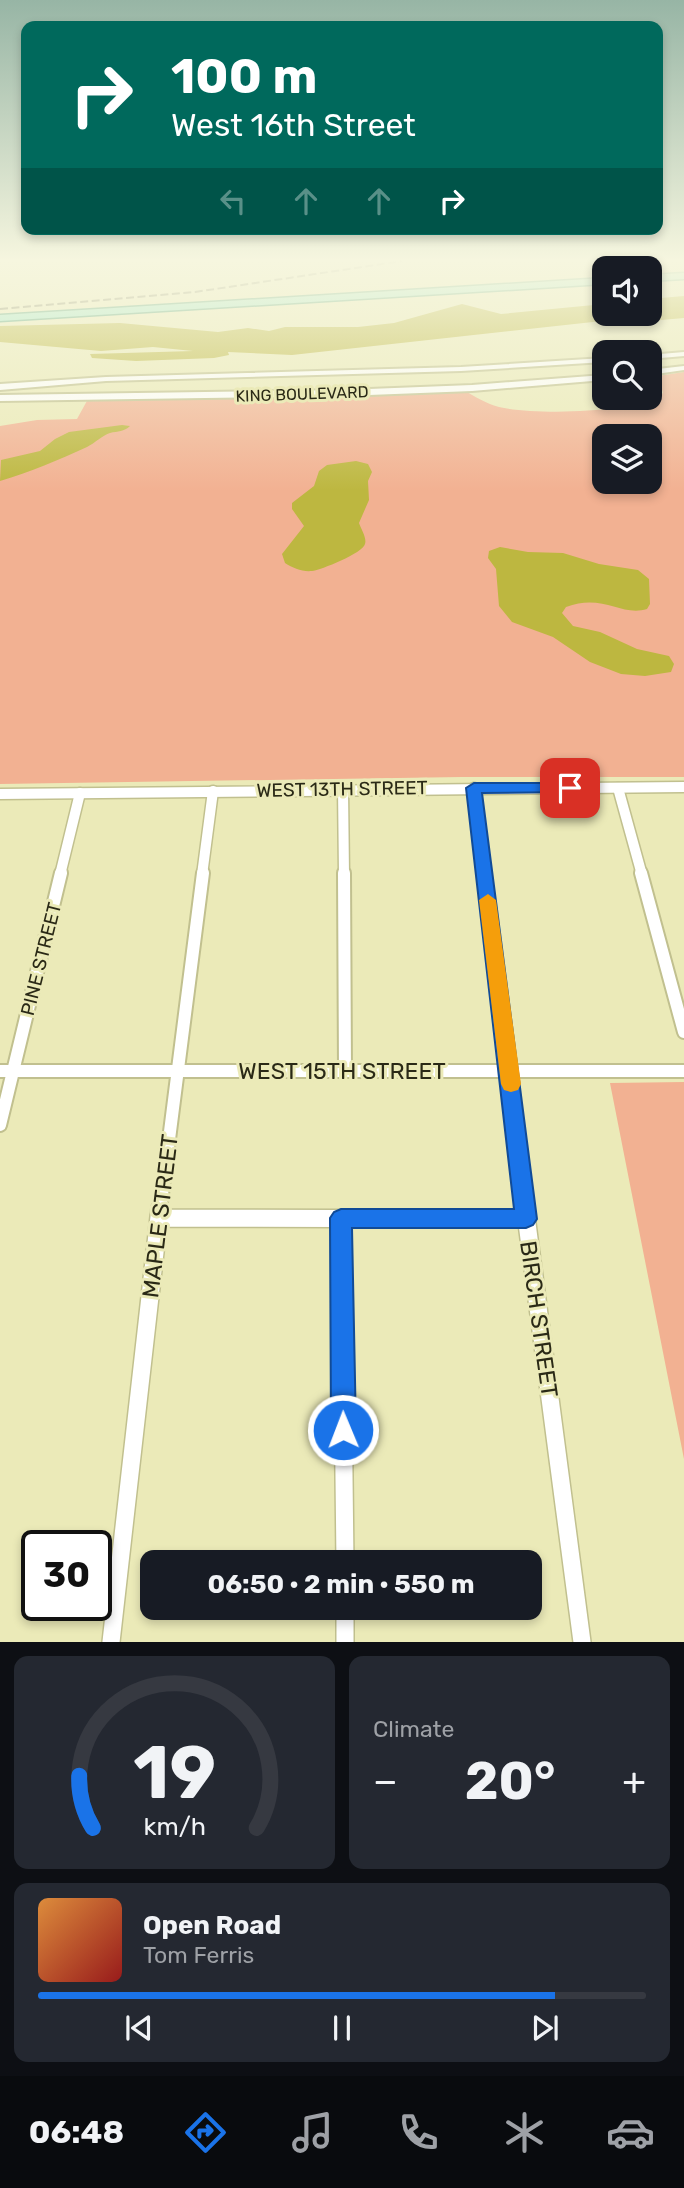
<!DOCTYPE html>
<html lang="en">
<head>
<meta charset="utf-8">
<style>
  body { margin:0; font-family:Rubik,sans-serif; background:#242831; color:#f1f3f6; height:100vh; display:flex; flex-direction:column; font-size:26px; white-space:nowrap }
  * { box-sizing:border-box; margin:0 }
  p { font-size:23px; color:#9ea1a6 }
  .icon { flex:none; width:38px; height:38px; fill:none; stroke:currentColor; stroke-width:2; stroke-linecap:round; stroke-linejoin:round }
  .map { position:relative; height:1642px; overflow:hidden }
  .details { display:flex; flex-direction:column; gap:14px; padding:14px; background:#0d0f14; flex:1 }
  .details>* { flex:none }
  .banner { position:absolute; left:21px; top:21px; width:642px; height:214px; border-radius:14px; box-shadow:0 4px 10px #0003; background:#00695c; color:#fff; overflow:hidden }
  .tools { position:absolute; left:592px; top:256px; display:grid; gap:14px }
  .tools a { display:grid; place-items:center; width:70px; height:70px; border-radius:14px; background:#171b24; box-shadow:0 4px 10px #0003; font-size:35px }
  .speed { position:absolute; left:21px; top:1530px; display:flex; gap:14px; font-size:35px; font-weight:700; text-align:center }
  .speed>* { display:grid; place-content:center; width:91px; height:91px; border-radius:50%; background:#171b24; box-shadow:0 4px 10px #0003; line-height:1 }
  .speed .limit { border:4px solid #111; border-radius:10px; background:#fff; color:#111 }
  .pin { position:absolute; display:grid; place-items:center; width:60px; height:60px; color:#fff; margin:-30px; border-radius:14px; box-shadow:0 4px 10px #0006 }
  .me { position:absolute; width:77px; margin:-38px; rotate:359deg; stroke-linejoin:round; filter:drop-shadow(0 0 5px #0008) }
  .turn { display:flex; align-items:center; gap:24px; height:147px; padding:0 35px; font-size:32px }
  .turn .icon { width:91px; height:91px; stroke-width:2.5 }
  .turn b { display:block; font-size:49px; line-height:60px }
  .lanes { display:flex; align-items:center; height:66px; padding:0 35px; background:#0003; justify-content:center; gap:35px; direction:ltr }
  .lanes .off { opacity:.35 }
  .big { font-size:52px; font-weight:700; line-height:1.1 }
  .details .tile { flex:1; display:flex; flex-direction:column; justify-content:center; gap:10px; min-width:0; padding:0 24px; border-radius:14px; background:#242831 }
  .details .dial { align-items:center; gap:0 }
  .dial svg { height:182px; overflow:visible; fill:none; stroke:#363941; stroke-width:7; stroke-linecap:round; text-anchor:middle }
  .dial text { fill:#f1f3f6; stroke:none }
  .song { display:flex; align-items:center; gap:21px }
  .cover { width:84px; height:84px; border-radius:10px; background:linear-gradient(135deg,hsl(30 70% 55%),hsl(0 70% 35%)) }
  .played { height:7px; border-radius:4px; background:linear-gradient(90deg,#1a73e8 85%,#363941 85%) }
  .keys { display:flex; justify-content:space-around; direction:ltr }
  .heat { display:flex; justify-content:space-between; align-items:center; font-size:38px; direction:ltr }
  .details .tiles { flex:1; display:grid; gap:14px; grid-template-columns:1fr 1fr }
  .tile:last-child { grid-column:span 2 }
  .trip { position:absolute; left:140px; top:1550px; width:402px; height:70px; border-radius:14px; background:#171b24; box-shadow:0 4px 10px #0003; font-weight:700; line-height:70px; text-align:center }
  .tabs { display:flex; height:112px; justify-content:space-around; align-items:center; background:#090b0e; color:#9ea1a6 }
  .tabs .icon { width:49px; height:49px }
  .tabs .on { color:#1a73e8 }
  .tabs b { font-size:32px; color:#f1f3f6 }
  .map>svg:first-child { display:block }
</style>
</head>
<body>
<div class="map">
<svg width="684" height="1642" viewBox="0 0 684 1642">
  <rect width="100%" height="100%" fill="#ebeab8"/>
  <!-- green -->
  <path fill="#f2b192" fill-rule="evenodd" d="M684,372V777H461L0,784V426L37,420L77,419L88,399H216L465,391C476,397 485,403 499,407C534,415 635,414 663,393L658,376ZM604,436H649V481H604Z
    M684,1082V1459L610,1083Z"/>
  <!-- water -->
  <path fill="#bdb740" d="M684,296V318L616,324L602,321L292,355L228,352L229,355L214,358L136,361L92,358L90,354L193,351L153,347L101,351L0,342V326L120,323L218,332L248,328L269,331L285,327H358L394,323L462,304L501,314L604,304V313H649V299Z
    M122,425L130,426C124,432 118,431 110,433C103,435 95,443 87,447C59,460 30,472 0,481L1,460L40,451L55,439L69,432Z
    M356,461L368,464L372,472L368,481L369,500L359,523C361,529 367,538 365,544C363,553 321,570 312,571C302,572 293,568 285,563L282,554L304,526L292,509V503L314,486L319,471L327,465Z
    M500,547L528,552L563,553L599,564L638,570L649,579L650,604L647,609C621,617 603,593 566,607L562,613L573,626L600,632L637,649L669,656L674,664L671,672L645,676L621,674L590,662L553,637L512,622L499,606L496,569L488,558L489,551Z"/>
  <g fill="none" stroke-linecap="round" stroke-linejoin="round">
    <!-- minor-far2 casing -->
    <g stroke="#c1c08f" stroke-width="13">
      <path id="minor-far2" d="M474,788L484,875
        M618,788L642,875
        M343,789L344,875
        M60,875L80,793
        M202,875L213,791"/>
    </g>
    <!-- minor-far1 casing -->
    <g stroke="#c1c08f" stroke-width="16">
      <path id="minor-far1" d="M344,873L345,1071
        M484,873L525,1210
        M641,873L684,1032
        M0,1071H684
        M0,1125L61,873
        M160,1210L203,873"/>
    </g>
    <!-- minor casing -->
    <g stroke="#c1c08f" stroke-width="20">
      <path id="minor" d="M525,1208L582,1642
        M159,1218L526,1219
        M341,1218L345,1563
        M345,1608V1642
        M111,1642L160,1208"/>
    </g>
    <!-- tertiary casing -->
    <g stroke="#c1c08f" stroke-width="4">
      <path id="tertiary" d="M684,352V356L649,359V355Z
        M604,358V362L461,371L106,381L0,390V384L106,377L461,367Z
        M684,366V370L649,375V370Z
        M604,375V380L472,391L343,396L0,401V395L343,390L472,385Z"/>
    </g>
    <!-- secondary casing -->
    <g stroke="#c1c08f" stroke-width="3">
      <path id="secondary" d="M684,782V792L0,799V789Z"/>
    </g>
    <!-- primary casing -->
    <g stroke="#439b76" stroke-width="3">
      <path id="primary" d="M684,273V279L649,281V275Z
        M604,278V284L0,321V315Z"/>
    </g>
    <!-- minor-far2 -->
    <use href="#minor-far2" stroke="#fff" stroke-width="10"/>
    <!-- minor-far1 -->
    <use href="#minor-far1" stroke="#fff" stroke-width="12"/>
    <!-- minor -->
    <use href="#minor" stroke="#fff" stroke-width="17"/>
    <!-- tertiary -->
    <use href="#tertiary" fill="#fff" fill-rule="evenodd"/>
    <!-- secondary -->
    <use href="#secondary" fill="#fff" fill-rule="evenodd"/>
    <!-- primary -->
    <use href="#primary" fill="#96e8cb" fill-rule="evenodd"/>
    <!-- rail -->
    <path stroke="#81805f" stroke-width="2" stroke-dasharray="8 3.5" stroke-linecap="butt" d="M0,309L195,292L402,261"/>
  </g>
  <!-- sky -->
  <linearGradient id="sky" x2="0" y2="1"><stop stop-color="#97b5a5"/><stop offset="0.53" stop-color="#f6f6df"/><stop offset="1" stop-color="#f6f6df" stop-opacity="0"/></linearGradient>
  <rect width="684" height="491" fill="url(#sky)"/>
  <!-- route -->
  <path fill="#1a73e8" stroke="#114b97" stroke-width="2" d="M474,783H570L578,788L570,792L482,793L537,1219L533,1225L526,1228H352L356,1430L352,1439L343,1442L335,1439L331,1430L330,1218L334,1212L341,1209H514L466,788Z"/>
  <!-- slow -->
  <path fill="#f59e0b" d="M488,894L496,900L521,1084L518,1090L511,1092L504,1090L501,1084L479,900Z"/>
  <g text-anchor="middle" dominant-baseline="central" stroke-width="6" stroke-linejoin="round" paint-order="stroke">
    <!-- far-street labels -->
    <g font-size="16" fill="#2a2916" stroke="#ebeab8">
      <text transform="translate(302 394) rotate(-2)">KING BOULEVARD</text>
    </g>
    <!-- street labels -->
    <g font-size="19" fill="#2a2916" stroke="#ebeab8">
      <text transform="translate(342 789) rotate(-1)">WEST 13TH STREET</text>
      <text transform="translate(41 959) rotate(-76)">PINE STREET</text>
    </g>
    <!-- near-street labels -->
    <g font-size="23" fill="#2a2916" stroke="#ebeab8">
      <text x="342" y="1071">WEST 15TH STREET</text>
      <text transform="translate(160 1216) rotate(-83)">MAPLE STREET</text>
      <text transform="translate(539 1319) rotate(82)">BIRCH STREET</text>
    </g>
  </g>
</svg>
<div class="tools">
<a><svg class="icon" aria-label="sound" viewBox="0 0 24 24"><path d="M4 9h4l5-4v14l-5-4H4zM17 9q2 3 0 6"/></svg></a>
<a><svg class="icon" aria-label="search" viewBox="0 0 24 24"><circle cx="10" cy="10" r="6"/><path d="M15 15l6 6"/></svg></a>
<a><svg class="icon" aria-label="layers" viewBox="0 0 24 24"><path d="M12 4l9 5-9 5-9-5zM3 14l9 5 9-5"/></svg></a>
</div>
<div class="speed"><div class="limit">30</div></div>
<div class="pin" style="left:570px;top:788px;background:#d93025"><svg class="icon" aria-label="arrive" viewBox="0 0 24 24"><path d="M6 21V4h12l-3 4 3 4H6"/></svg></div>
<svg class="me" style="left:343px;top:1430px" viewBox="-20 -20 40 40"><circle r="17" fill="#1a73e8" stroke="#fff" stroke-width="3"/><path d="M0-11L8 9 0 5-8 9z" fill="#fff"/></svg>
<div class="trip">06:50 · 2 min · 550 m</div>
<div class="banner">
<div class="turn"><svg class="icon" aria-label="right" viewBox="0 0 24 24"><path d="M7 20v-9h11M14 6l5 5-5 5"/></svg><div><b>100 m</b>West 16th Street</div></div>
<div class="lanes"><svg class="icon off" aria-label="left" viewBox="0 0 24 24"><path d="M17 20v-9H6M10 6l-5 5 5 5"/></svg><svg class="icon off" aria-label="ahead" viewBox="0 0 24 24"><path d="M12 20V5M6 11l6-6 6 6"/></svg><svg class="icon off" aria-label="ahead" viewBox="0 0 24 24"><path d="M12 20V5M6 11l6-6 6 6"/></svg><svg class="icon" aria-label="right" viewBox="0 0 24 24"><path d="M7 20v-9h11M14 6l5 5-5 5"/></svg></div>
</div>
</div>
<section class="details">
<div class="tiles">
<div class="tile dial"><svg viewBox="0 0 100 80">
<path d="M14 69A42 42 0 1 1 86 69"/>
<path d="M14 69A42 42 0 0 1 8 46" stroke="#1a73e8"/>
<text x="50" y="56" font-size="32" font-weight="700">19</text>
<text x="50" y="72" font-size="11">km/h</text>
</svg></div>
<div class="tile"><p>Climate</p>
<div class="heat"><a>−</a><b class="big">20°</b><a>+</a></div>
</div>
<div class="tile">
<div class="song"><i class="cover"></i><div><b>Open Road</b><p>Tom Ferris</p></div></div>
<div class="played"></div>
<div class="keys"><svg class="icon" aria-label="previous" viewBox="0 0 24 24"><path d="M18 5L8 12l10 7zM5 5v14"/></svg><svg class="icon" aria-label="pause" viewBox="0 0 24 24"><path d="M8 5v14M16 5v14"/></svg><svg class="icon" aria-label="next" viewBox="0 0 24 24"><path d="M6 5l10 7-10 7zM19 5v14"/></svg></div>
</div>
</div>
</section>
<nav class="tabs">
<b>06:48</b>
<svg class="icon on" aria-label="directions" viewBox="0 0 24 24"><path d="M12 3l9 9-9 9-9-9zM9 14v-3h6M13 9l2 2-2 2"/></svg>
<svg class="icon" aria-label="music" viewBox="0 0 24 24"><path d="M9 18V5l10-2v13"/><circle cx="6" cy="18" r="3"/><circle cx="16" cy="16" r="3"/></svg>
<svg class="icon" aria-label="phone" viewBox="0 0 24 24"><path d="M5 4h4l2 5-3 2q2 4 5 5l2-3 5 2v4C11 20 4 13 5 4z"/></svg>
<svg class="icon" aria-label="climate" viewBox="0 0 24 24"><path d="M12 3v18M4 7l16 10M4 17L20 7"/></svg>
<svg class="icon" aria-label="car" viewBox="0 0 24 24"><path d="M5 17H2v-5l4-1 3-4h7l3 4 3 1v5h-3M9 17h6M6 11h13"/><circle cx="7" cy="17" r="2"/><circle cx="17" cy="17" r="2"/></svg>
</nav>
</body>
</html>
